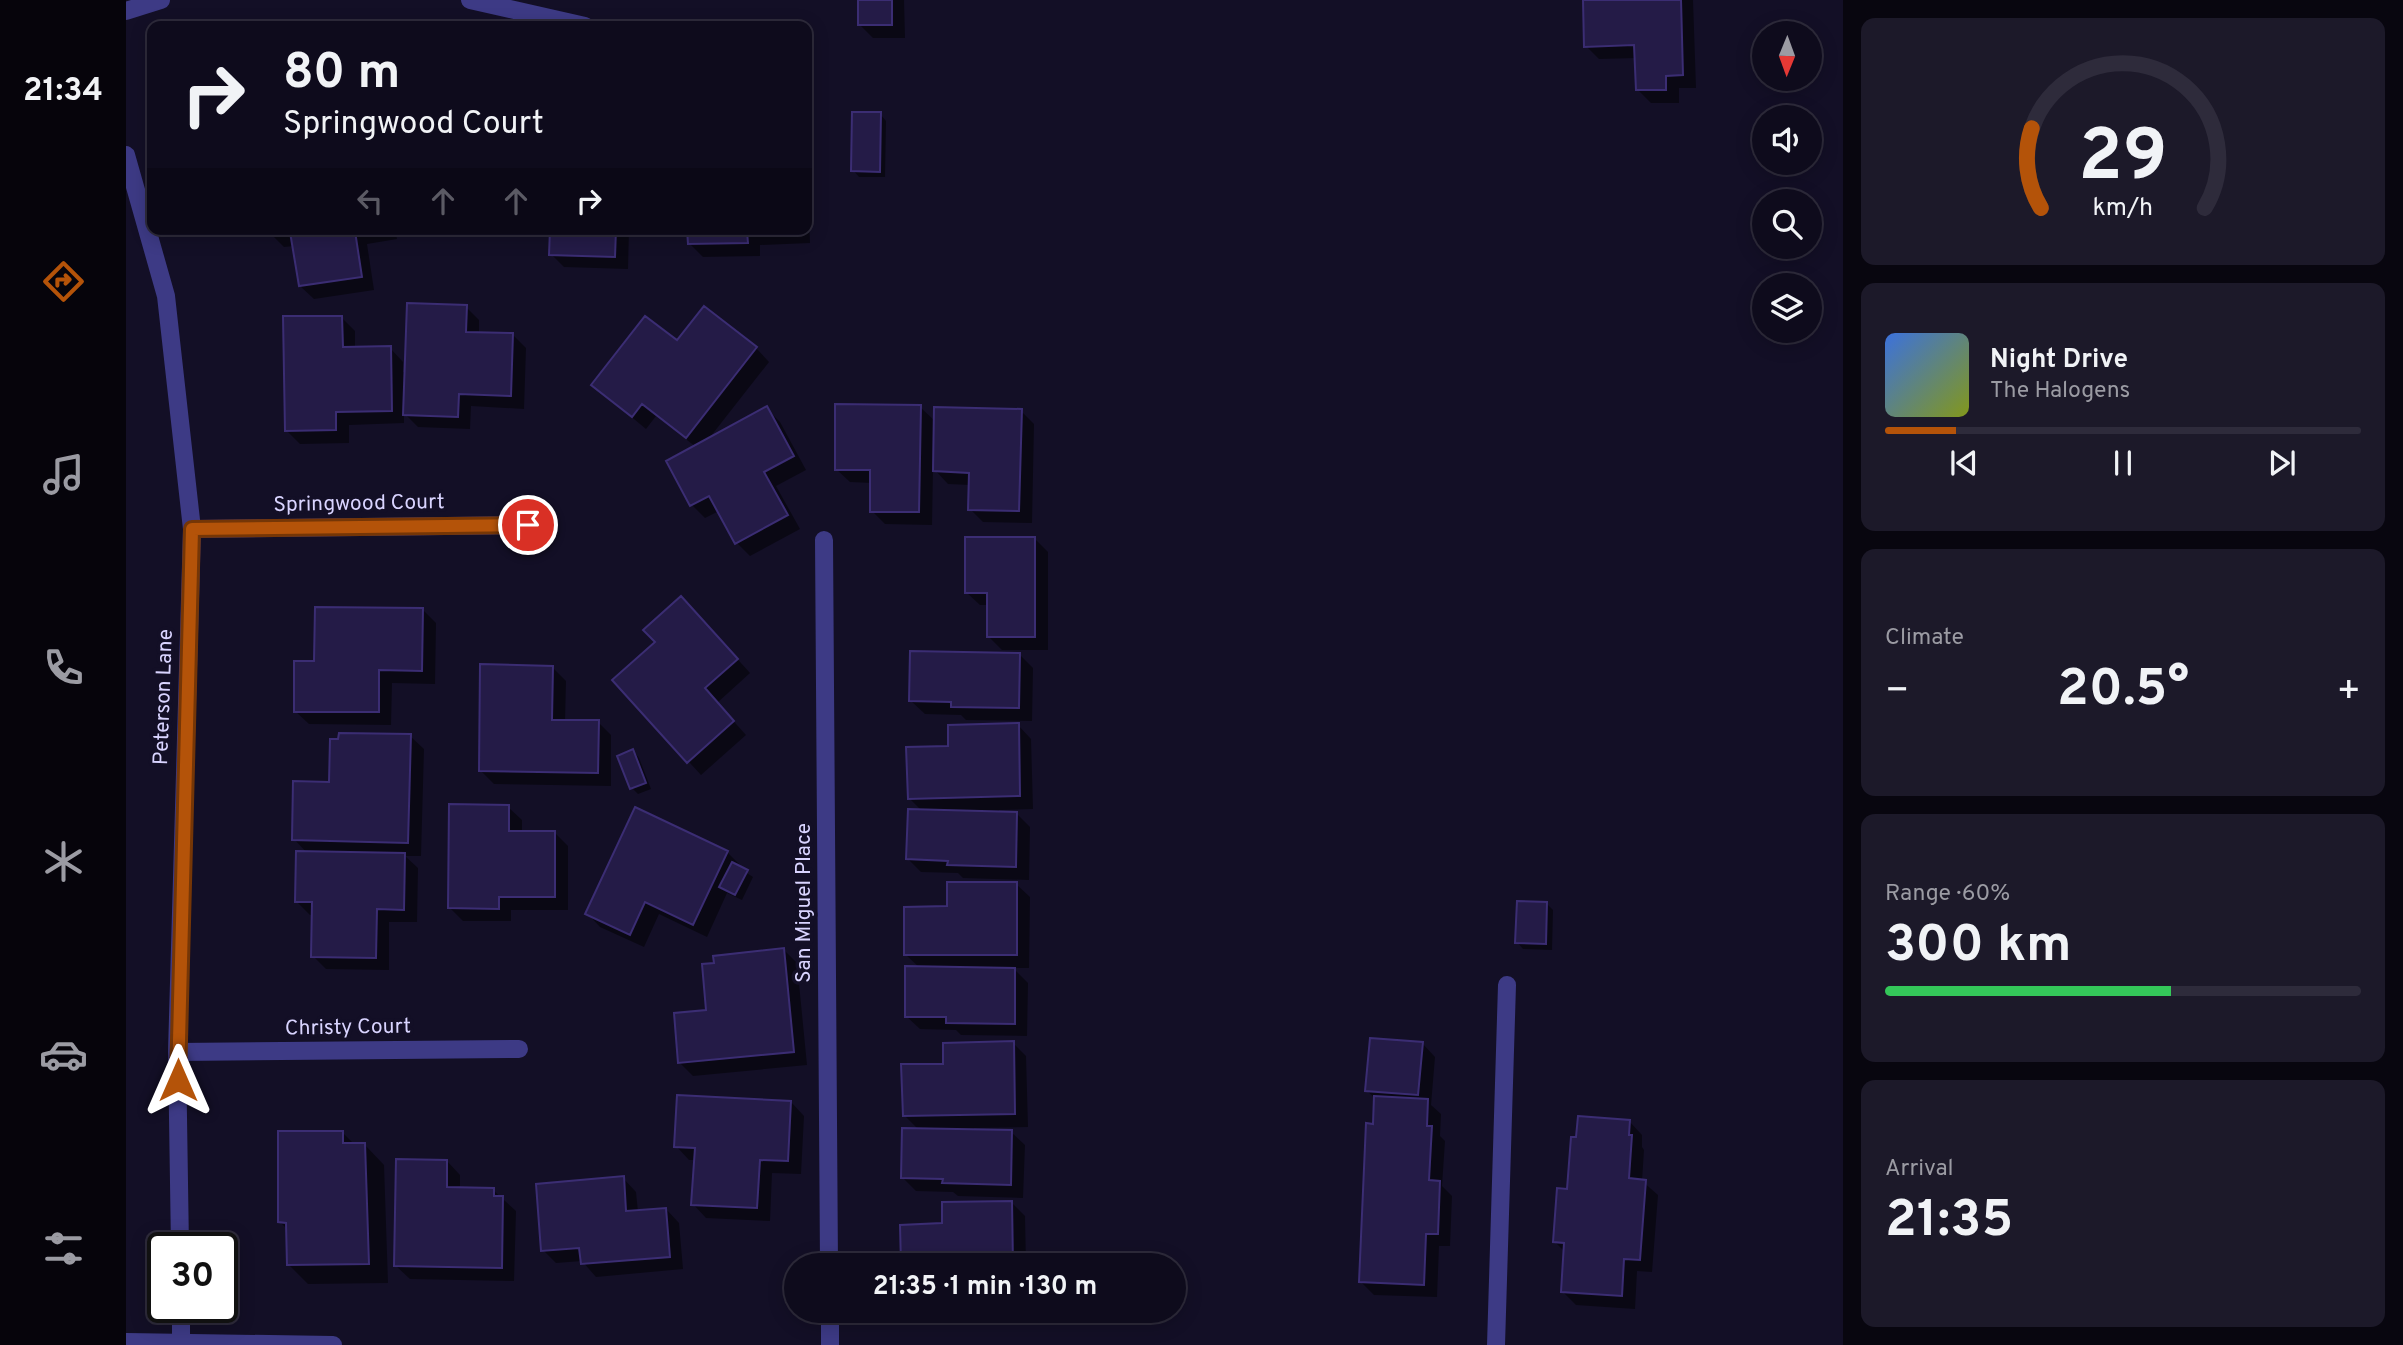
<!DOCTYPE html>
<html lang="en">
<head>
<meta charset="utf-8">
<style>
  body { margin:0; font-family:Overpass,sans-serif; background:#1c1929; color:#f1f3f6; height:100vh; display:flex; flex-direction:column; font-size:26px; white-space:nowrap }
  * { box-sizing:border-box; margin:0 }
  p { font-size:23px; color:#9b9ba3 }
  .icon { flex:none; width:38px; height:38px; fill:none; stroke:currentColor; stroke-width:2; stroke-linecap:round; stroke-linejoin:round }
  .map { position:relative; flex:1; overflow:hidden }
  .side { display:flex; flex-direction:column; gap:18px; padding:18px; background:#08060f; width:560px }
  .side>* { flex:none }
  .hud { position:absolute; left:21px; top:21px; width:665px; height:214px; border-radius:14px; box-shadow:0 4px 18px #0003,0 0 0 2px #2e2b3b; background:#0e0b1c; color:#f1f3f6; overflow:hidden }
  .needle { width:46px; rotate:181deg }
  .buttons { position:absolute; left:1626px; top:21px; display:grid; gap:14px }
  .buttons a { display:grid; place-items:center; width:70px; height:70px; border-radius:50%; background:#0e0b1c; box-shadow:0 4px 18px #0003,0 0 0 2px #2e2b3b; font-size:35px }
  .speed { position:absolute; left:21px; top:1232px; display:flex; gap:14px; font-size:35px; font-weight:700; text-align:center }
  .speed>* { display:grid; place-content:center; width:91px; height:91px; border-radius:50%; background:#0e0b1c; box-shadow:0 4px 18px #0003,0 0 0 2px #2e2b3b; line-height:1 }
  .speed .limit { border:4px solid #111; border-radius:10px; background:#fff; color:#111 }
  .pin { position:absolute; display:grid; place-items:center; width:60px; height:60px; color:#fff; margin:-30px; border:4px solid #fff; border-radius:50%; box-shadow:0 2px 7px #0007 }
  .me { position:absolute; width:77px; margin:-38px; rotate:0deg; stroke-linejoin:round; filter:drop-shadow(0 0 5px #0008) }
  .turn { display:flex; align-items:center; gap:24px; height:147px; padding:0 21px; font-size:32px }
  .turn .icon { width:91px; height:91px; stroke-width:2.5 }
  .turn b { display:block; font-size:49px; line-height:60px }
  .lanes { display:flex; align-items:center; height:66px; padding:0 21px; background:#0003; justify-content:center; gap:35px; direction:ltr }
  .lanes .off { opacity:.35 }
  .big { font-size:52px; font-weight:700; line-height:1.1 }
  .side .card { flex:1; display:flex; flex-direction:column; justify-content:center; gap:10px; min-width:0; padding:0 24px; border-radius:14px; background:#1c1929 }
  .side .dial { align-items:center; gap:0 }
  .dial svg { height:182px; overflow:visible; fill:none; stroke:#2e2b3b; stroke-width:7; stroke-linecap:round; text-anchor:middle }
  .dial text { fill:#f1f3f6; stroke:none }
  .song { display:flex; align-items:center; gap:21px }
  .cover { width:84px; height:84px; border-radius:10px; background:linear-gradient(135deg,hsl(220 70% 55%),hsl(70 70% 35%)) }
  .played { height:7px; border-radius:4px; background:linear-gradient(90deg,#b45309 15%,#2e2b3b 15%) }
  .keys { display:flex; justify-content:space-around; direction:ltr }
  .heat { display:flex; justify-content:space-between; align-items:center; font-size:38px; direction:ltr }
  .charge { height:10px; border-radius:5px; background:linear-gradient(90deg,#34c759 60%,#2e2b3b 0) }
  .trip { position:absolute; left:658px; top:1253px; width:402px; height:70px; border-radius:35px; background:#0e0b1c; box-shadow:0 4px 18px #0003,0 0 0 2px #2e2b3b; font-weight:700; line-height:70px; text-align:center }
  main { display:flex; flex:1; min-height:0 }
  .menu { display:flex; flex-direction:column; width:126px; justify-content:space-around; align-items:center; background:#06040b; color:#9b9ba3 }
  .menu .icon { width:49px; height:49px }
  .menu .active { color:#b45309 }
  .menu b { font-size:32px; color:#f1f3f6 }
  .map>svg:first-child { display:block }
</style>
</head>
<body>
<main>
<nav class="menu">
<b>21:34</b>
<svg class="icon active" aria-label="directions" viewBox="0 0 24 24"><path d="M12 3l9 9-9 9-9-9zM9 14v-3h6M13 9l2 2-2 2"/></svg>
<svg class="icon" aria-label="music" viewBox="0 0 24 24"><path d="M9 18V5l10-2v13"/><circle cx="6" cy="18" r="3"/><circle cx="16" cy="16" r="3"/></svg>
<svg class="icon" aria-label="phone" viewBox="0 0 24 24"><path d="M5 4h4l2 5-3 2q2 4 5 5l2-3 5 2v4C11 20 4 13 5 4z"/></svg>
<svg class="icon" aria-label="climate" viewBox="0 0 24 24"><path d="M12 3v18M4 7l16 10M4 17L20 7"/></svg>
<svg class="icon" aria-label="car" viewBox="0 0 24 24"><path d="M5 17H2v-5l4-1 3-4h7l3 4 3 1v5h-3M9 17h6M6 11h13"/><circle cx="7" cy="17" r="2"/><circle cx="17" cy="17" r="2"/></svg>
<svg class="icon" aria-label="filters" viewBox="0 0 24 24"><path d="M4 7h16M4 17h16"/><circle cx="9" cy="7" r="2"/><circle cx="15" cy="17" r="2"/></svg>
</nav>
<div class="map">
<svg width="1717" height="1345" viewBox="0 0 1717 1345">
  <rect width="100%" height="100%" fill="#130f26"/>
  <!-- shadow -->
  <path fill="#0007" d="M734,0H778L779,38H747L734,25Z
    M1459,0H1567L1570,88H1553V103H1525L1512,90L1511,58L1473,59L1460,46Z
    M754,114L760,121L759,177H733L727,170Z
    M681,159L684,243L634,245V256L577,257L563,243V229H681Z
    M144,229H269L271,239L241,244L248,290L188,299L174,286L168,246L158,247L145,234Z
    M425,229H503L502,269L438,267L425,254Z
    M340,307L353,320V334L387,335L400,348L398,409L345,406L344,429L292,427L278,413V423L223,425V443L174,444L161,431L216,318L229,331V349L264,348L277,362V372H280Z
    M551,342L630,348L643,362L581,441L641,409L654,422L680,470L650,486L674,529L624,556L611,543L593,511L579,518L566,505L543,462L570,447L530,416L520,429L467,385Z
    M794,407L810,422L895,411L908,424L906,523L857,522L844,509V485L822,484L807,468L806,525L759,524L746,511V483L724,482L710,469Z
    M909,539L922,552V650H876L862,636L863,605H854L840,592Z
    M296,609L310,623L309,684L266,683L265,725L183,724L169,711L190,663Z
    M568,611L624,673L591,703L620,735L575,775L488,680Z
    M894,655L907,668L906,721L840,720L835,715L799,714L785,701Z
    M426,667L440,681L439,722H472L485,735V786L368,784L354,770Z
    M892,725L905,739L907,809L873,810V813H890L904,827L903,880L837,878L832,873L795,872L782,859L796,811L783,798L824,748Z
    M284,736L298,749L295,856H279L292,868L291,922H263V970L200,969L187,956L188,915H184L170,901L181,853L168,839L204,784Z
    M507,751L513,758L525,789L512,794L506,788Z
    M382,807L396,820V833H429L442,846V910H385V921H337L324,908Z
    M601,852L614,865L613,868L627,877L616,900L601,893L581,937L533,914L518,947L474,927L461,913Z
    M890,884L904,897L903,968H887L902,983L901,1036L835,1035L830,1030L794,1029L780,1016L794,968L780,955L823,908Z
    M1421,904L1427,910L1426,950L1397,949L1391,942Z
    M658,950L671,963L681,1065L567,1076L554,1063L582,1011Z
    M887,1043L900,1056L902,1127L848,1128V1131L885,1132L899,1145L897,1198L832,1196L827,1192L790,1191L777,1178L793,1130L779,1116L819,1065Z
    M1296,1043L1309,1057L1305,1105L1315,1114L1314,1136L1319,1141L1316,1186L1326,1196L1324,1246H1313L1311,1297L1248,1295L1235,1282L1250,1099L1241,1091Z
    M665,1102L678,1116L675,1174L646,1173L644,1221L580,1218L567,1204L570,1160H563L550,1146Z
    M1503,1121L1516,1135V1147L1518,1150L1516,1181L1532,1195L1526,1272L1511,1271L1509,1309L1450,1305L1437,1292L1439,1252L1429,1242L1443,1191Z
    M217,1133L229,1145H239L258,1165L262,1283L182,1284L162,1264V1230L154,1222Z
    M321,1161L334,1175V1189L367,1190L390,1211L388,1281L284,1279L270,1266Z
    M497,1178L510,1192L512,1212L540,1209L553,1223L557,1269L470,1277L456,1261L430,1263L417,1250Z
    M885,1202L899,1216L900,1265H777L776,1226L818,1225Z"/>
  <!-- building -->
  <path fill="#241b47" stroke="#3b2d73" stroke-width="2" d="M732,0H766V25H732Z
    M1457,0H1555L1557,75L1540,76V90H1510L1508,45L1458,47Z
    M726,112H755L754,172L725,171Z
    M142,229H241L229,231L236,277L173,286L164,232L143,235Z
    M424,229H490L489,257L423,255Z
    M561,229H671V231L621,232L622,243L562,244Z
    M281,303L341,305L340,332L387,333L385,396L333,394L332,417L277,415Z
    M578,306L631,347L560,438L516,404L506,417L465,385L519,316L551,340Z
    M157,316H216L217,347L265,346L266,411L210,412V430L159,431Z
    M709,404L795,405L793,512H744V470H709Z
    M641,406L668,456L638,472L662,515L609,544L583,496L564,506L540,461Z
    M808,407L896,409L893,511L842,510L843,473L807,471Z
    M839,537H909V637H861V593H839Z
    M555,596L612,659L579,688L608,721L561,763L486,680L529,642L517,630Z
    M189,607L297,608L296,671L253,670V712H168V661H188Z
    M784,651L894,653L893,708L825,707V702L783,701Z
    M354,664L427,666L426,720H473L472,773L353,771Z
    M893,723L894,796L782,799L780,747L822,746V725Z
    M213,733L285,734L282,843L166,840L167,781L203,782L204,739H212Z
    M507,749L520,783L504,789L491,756Z
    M323,804L383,805V831H429V897H373V909L322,908Z
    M509,807L602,851L567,925L519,902L504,935L459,914Z
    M782,809L891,812L890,867L821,865L822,861L780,859Z
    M170,851L279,853L278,910L251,909L250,958L185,957L186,902H169Z
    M606,862L622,870L609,895L593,887Z
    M821,882H891V955H778V907L821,906Z
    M1391,901L1421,902L1420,944L1389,943Z
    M658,948L668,1052L552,1063L548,1013L580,1010L576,964L588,963L587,956Z
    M779,966L889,968V1024L820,1023V1017H779Z
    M1244,1038L1297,1042L1292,1095L1239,1091Z
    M888,1041L889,1114L777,1116L775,1064H817V1043Z
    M551,1095L665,1101L662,1161L634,1160L631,1208L565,1205L569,1148L548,1147Z
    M1248,1096L1302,1099L1301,1126H1306L1303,1180L1314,1181L1312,1234H1300L1298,1285L1233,1282L1240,1123L1247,1124Z
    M1452,1116L1504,1120L1503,1135H1506L1503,1178L1520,1180L1514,1260L1498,1259L1496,1296L1435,1292L1438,1243L1427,1242L1431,1188L1441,1189L1445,1137H1450Z
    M776,1128L886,1130L885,1185L816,1183L817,1179L775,1178Z
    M152,1131H217V1143H239L243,1264L161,1265L160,1223L152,1222Z
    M270,1159L321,1160V1187L368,1188V1196H377L376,1268L268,1266Z
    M498,1176L500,1211L540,1208L544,1257L455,1264L453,1248L415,1251L410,1184Z
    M886,1201L887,1265H775L774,1225L816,1223V1202Z"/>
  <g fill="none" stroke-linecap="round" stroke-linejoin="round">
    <!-- service -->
    <path stroke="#3d3a85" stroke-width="18" d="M1370,1345L1381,985"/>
    <!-- minor -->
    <path stroke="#3d3a85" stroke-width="18" d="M344,0L459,26
      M0,11L35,0
      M0,155L40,296L66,529L51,1052L54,1248
      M66,529L402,525
      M698,540L703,1265
      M51,1052L393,1049
      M55,1307V1345
      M704,1311V1345
      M0,1342L207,1345"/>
  </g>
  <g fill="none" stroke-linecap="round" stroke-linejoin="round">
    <!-- route casing -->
    <g stroke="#753606" stroke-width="18">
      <path id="route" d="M52,1080L66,529L402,525"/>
    </g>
    <!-- route -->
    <use href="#route" stroke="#b45309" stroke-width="12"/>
  </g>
  <g text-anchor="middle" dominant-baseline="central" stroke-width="7" stroke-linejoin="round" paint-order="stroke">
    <!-- street labels -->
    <g font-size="21" fill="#d9d4ff" stroke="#130f26">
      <text transform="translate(233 504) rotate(-1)">Springwood Court</text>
      <text transform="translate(38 697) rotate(-88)">Peterson Lane</text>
      <text transform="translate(678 903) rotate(-90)">San Miguel Place</text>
      <text transform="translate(222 1028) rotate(-1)">Christy Court</text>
    </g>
  </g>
</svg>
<div class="buttons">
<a><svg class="needle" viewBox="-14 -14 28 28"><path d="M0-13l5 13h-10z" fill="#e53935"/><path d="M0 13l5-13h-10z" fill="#9b9ba3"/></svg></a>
<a><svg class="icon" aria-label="sound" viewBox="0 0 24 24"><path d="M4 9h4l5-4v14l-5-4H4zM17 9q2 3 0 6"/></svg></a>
<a><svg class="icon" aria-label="search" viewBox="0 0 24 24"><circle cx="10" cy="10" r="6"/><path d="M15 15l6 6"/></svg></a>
<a><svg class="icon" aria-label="layers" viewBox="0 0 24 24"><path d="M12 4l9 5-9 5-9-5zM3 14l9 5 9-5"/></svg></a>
</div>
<div class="speed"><div class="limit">30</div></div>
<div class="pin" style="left:402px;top:525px;background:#d93025"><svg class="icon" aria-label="arrive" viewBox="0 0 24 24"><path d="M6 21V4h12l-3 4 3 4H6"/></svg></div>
<svg class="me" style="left:52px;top:1080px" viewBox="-20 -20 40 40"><path d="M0-17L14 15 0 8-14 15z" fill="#b45309" stroke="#fff" stroke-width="4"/></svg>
<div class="trip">21:35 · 1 min · 130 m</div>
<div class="hud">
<div class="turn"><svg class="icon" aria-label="right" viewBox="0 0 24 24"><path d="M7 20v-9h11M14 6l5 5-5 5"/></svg><div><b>80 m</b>Springwood Court</div></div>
<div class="lanes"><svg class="icon off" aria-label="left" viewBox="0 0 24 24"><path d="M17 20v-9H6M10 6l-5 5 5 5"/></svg><svg class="icon off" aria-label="ahead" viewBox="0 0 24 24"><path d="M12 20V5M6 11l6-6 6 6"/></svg><svg class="icon off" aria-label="ahead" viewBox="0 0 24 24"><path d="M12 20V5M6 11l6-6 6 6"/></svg><svg class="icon" aria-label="right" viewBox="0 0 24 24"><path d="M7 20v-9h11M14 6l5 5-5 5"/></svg></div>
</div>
</div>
<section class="side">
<div class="card dial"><svg viewBox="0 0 100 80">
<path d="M14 69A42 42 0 1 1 86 69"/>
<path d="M14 69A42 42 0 0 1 10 34" stroke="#b45309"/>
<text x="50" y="56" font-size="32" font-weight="700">29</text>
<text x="50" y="72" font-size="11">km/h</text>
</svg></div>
<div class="card">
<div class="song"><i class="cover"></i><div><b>Night Drive</b><p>The Halogens</p></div></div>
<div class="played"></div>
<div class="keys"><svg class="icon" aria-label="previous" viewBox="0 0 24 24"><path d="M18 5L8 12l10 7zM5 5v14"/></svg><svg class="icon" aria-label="pause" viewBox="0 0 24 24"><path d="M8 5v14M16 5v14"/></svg><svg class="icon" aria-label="next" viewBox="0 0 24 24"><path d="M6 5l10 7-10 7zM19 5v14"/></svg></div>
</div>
<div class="card"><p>Climate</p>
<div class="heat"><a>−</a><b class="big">20.5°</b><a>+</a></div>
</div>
<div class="card"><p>Range · 60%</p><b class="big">300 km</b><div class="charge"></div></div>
<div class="card"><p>Arrival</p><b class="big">21:35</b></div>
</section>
</main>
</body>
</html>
